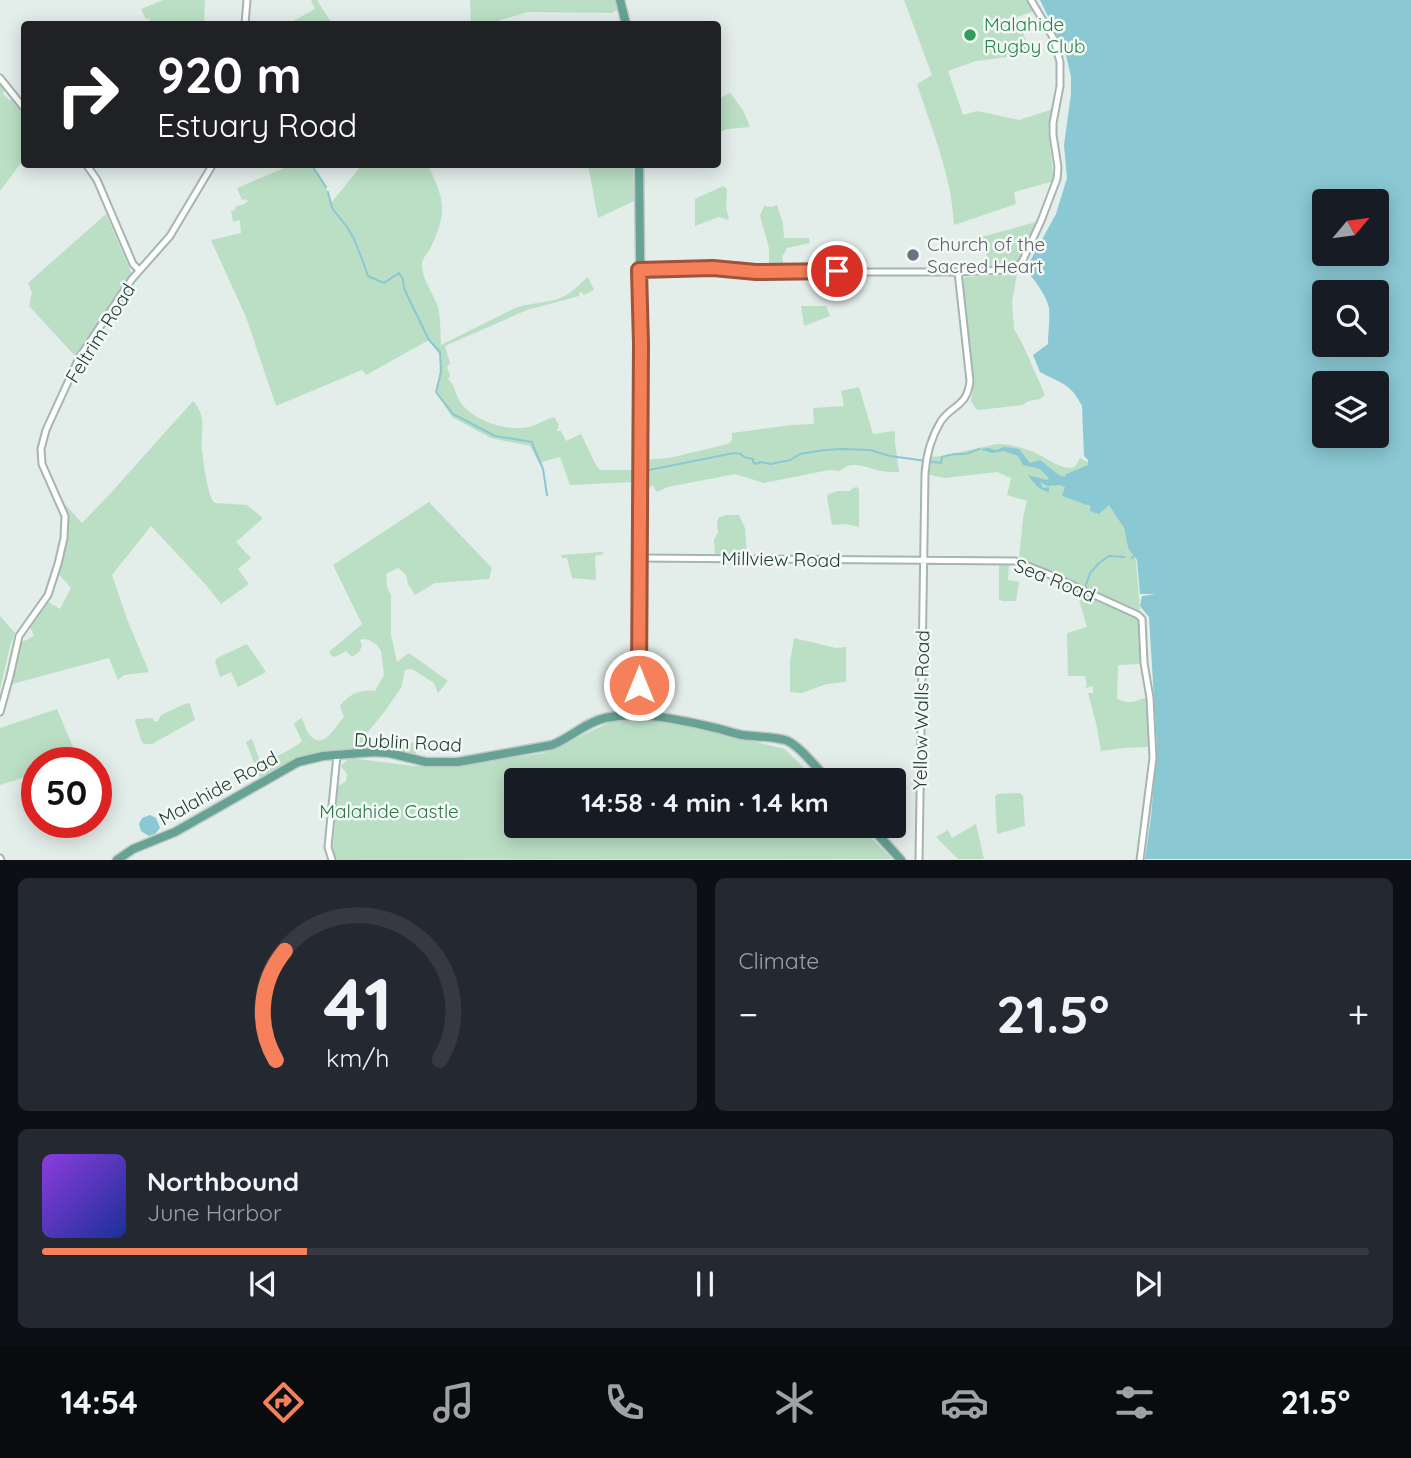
<!DOCTYPE html>
<html lang="en">
<head>
<meta charset="utf-8">
<style>
  body { margin:0; font-family:Quicksand,sans-serif; background:#242831; color:#f1f3f6; height:100vh; display:flex; flex-direction:column; font-size:26px; white-space:nowrap }
  * { box-sizing:border-box; margin:0 }
  p { font-size:23px; color:#9ea1a6 }
  .icon { flex:none; width:38px; height:38px; fill:none; stroke:currentColor; stroke-width:2; stroke-linecap:round; stroke-linejoin:round }
  .map { position:relative; height:860px; overflow:hidden }
  .details { display:flex; flex-direction:column; gap:18px; padding:18px; background:#0d0f14; flex:1 }
  .details>* { flex:none }
  .hud { position:absolute; left:21px; top:21px; width:700px; height:147px; border-radius:7px; box-shadow:0 4px 18px #0003; background:#202124; color:#fff; overflow:hidden }
  .needle { width:46px; rotate:61deg }
  .fabs { position:absolute; left:1312px; top:189px; display:grid; gap:14px }
  .fabs a { display:grid; place-items:center; width:77px; height:77px; border-radius:7px; background:#171b24; box-shadow:0 4px 18px #0003; font-size:35px }
  .speed { position:absolute; left:21px; top:747px; display:flex; gap:14px; font-size:35px; font-weight:700; text-align:center }
  .speed>* { display:grid; place-content:center; width:91px; height:91px; border-radius:50%; background:#171b24; box-shadow:0 4px 18px #0003; line-height:1 }
  .speed .limit { border:10px solid #d22; background:#fff; color:#111 }
  .pin { position:absolute; display:grid; place-items:center; width:60px; height:60px; color:#fff; margin:-30px; border:4px solid #fff; border-radius:50%; box-shadow:0 2px 7px #0007 }
  .me { position:absolute; width:77px; margin:-38px; rotate:0deg; stroke-linejoin:round; filter:drop-shadow(0 0 5px #0008) }
  .turn { display:flex; align-items:center; gap:24px; height:147px; padding:0 21px; font-size:32px }
  .turn .icon { width:91px; height:91px; stroke-width:2.5 }
  .turn b { display:block; font-size:49px; line-height:60px }
  .big { font-size:52px; font-weight:800; line-height:1.1 }
  .details .card { flex:1; display:flex; flex-direction:column; justify-content:center; gap:10px; min-width:0; padding:0 24px; border-radius:10px; background:#242831 }
  .details .dial { align-items:center; gap:0 }
  .dial svg { height:182px; overflow:visible; fill:none; stroke:#363941; stroke-width:7; stroke-linecap:round; text-anchor:middle }
  .dial text { fill:#f1f3f6; stroke:none }
  .song { display:flex; align-items:center; gap:21px }
  .cover { width:84px; height:84px; border-radius:10px; background:linear-gradient(135deg,hsl(270 70% 55%),hsl(230 70% 35%)) }
  .played { height:7px; border-radius:4px; background:linear-gradient(90deg,#f58059 20%,#363941 20%) }
  .keys { display:flex; justify-content:space-around; direction:ltr }
  .heat { display:flex; justify-content:space-between; align-items:center; font-size:38px; direction:ltr }
  .details .tiles { flex:1; display:grid; gap:18px; grid-template-columns:1fr 1fr }
  .card:last-child { grid-column:span 2 }
  .trip { position:absolute; left:504px; top:768px; width:402px; height:70px; border-radius:7px; background:#171b24; box-shadow:0 4px 18px #0003; font-weight:800; line-height:70px; text-align:center }
  .tab-bar { display:flex; height:112px; justify-content:space-around; align-items:center; background:#090b0e; color:#9ea1a6 }
  .tab-bar .icon { width:49px; height:49px }
  .tab-bar .on { color:#f58059 }
  .tab-bar b { font-size:32px; color:#f1f3f6 }
  .map>svg:first-child { display:block }
</style>
</head>
<body>
<div class="map">
<svg width="1411" height="860" viewBox="0 0 1411 860">
  <rect width="100%" height="100%" fill="#e3ede9"/>
  <!-- green -->
  <path fill="#bbdfc5" d="M163,0H205L204,24H151L149,18L146,19L141,9Z
    M311,0H317L332,24H288L315,9Z
    M470,0H616L619,8L612,13L528,12L486,24H471Z
    M904,0H1029L1035,11L1017,17L1031,54L976,61L948,71L963,115L977,111L1019,120L1053,109L1048,129L1054,181L1014,192L1016,204L954,225C952,176 932,130 917,84L932,75Z
    M0,81L5,86L3,94L9,100H12L24,114V159L0,191Z
    M730,93L743,110L750,127L727,129L718,133V99Z
    M294,164L311,165L326,187L331,203L362,165H428C444,199 448,211 431,247C428,254 421,258 422,266C423,281 433,293 438,307C441,319 440,332 441,345L515,308C530,303 546,303 560,298C571,294 579,285 588,277L594,290L584,295L581,292L579,293V296L527,310L445,346L450,363L447,367L450,376L448,379C455,384 455,395 461,403C475,422 510,433 533,426C540,423 547,419 554,417L559,425L557,431H561L566,441L581,434L596,465L600,470H636V482L570,485L560,457L539,463L530,446L491,438L452,417L437,394L441,357L429,340L366,375L362,370L276,406L246,317L211,240L241,233L240,220L233,222L231,211L235,210V207L244,204L248,201L245,199L242,200L237,188Z
    M588,165H633L634,201L598,218Z
    M723,186L727,189L726,208L729,219L728,220L719,217L695,226V199Z
    M777,205L783,224L784,238H809L810,243L787,248L782,257L785,270H769V248L760,216L764,206L771,207Z
    M106,214L131,272L130,278L76,357L29,306L32,293L28,283Z
    M1040,221L1020,262L1010,268L987,269L986,241L977,240L978,238Z
    M1017,274L1012,302L1014,329L1023,345L1045,395L1040,399L1029,401L1022,405L979,410L976,409L971,401L973,390L961,283L962,279L966,277Z
    M801,306H826L830,316L804,326Z
    M859,387L873,434L895,431V442L899,472C893,472 887,472 881,471C867,468 852,459 840,471L829,470L764,483L735,474L668,487L657,492L652,485L643,498L644,460L669,458L728,444L732,440V433L791,425L814,424L813,408L844,406L841,391Z
    M193,401C208,417 200,431 202,450C204,466 206,485 212,500L215,503L247,505L263,518L236,542L251,558L238,569L249,584L221,604L206,585L151,526L112,575L127,619L149,672L124,675L118,680L109,658L12,684L22,642L34,636L29,625L40,613L48,602L60,609L71,588L58,573C67,541 72,529 59,498L82,523L109,495Z
    M997,444C1009,444 1020,447 1031,451C1041,454 1063,472 1074,467C1076,466 1079,460 1080,458L1088,462V465L1066,474L1065,487L1098,514L1109,504L1124,528L1128,548L1134,555L1136,561L1140,610H1133L1019,559L1023,518L1027,501L1007,495L1011,478L997,472L945,478L925,474L927,457L941,456Z
    M857,487L859,490V527L845,524L832,525L827,497L828,494L838,491H850L853,488Z
    M429,502L492,568L489,579L435,583L415,595L408,584L406,575L398,568L386,574L387,587L391,595V635L397,662L409,653L448,681L438,693L434,683L412,669L405,670L401,688L385,711L364,737L365,739L371,741L418,743L415,758L323,752L261,780L246,742L252,739L260,762L265,764C277,754 290,752 302,741L294,724L301,718C305,723 305,729 309,734C324,753 336,724 344,717L340,706C349,694 361,689 375,691L384,675L381,651L377,645L369,640L362,639L360,640L362,646L359,652L352,657L346,651L335,657L332,656L329,652L362,624L333,565Z
    M727,515H739L745,528L747,557L715,556L714,539L718,533L717,522L719,517Z
    M603,552V554L595,556L596,580L572,578L567,558H562L561,555Z
    M1009,563L1008,580L1019,582L1016,601H1002L999,599V564Z
    M1076,589L1140,619L1142,664L1118,665L1117,699C1136,706 1133,699 1148,698L1149,745L1147,747L1124,748L1101,751L1096,723L1088,693H1093V686L1085,688L1087,685L1085,676H1068L1067,633L1087,627Z
    M0,616L15,633L10,646L0,690Z
    M794,638L836,648L846,647V682L827,684L802,693L790,692V662Z
    M247,644L266,672L238,687L231,672L220,677L215,661L217,658Z
    M187,703L190,704L195,720L152,744H144L141,740L135,721L136,719L153,718L154,722L158,721L161,715Z
    M57,709L78,759L67,763H37V773L0,785V728Z
    M647,719L678,723L785,749L816,780H516V826H860L892,859L335,860L333,846L338,786L346,781L347,774L341,766L349,758L414,766H456L544,753L613,721Z
    M1020,793L1023,796L1025,826L997,834L995,796L998,794Z
    M976,824L984,859H958L936,837L948,830L952,838Z"/>
  <!-- water -->
  <path fill="#8ac8d3" fill-rule="evenodd" d="M1040,0H1411V859H1145L1151,817L1157,747L1149,617L1140,606L1142,596L1156,594H1140L1137,560L1128,548L1124,528L1109,505L1099,514L1090,511V506L1062,496L1065,487L1060,485L1047,486L1040,482L1043,488L1049,487V492C1038,490 1034,483 1028,475L1047,480L1049,478L1040,469L1023,465L1018,456L1004,451L992,453L979,449L988,448L996,450L1004,447L1019,449L1030,463L1040,460L1059,475L1065,477L1066,474L1088,465V460L1084,456L1082,406C1071,383 1060,383 1040,372L1033,355L1048,344C1048,333 1050,320 1049,308C1047,297 1036,281 1028,273V265L1056,214L1067,178L1064,145L1071,94V77L1065,51ZM1377,201V254H1325V201ZM1377,292V345H1325V292ZM1377,383V436H1325V383Z
    M150,815L156,818L160,828L155,834L149,836L141,831L139,824L142,818Z"/>
  <g fill="none" stroke-linecap="round" stroke-linejoin="round">
    <!-- stream -->
    <path stroke="#8ac8d3" stroke-width="2" d="M311,164L326,187
      M328,192L332,208L347,227L354,239L362,259L368,276L384,283L399,273L403,279L404,288L409,299L429,340L440,352L441,372L436,392L453,414L495,436L532,442
      M532,443L543,469L547,495
      M644,471L734,453L741,454L744,457L753,459V462L757,464L760,462L771,464L790,460L800,454L824,450L843,449L870,450L890,456L941,463L942,457C951,454 954,454 963,454C968,454 974,451 979,449
      M632,472L636,471
      M1132,558L1134,555
      M1085,588L1090,573L1099,563L1109,556L1124,557"/>
    <!-- minor casing -->
    <g stroke="#a5b5b0" stroke-width="9">
      <path id="minor" d="M245,24L247,0
        M0,78L24,108
        M86,164L97,180L133,264L139,270
        M639,270L713,268L756,272H958L1005,270L1016,267L1022,262L1041,221L1057,179L1058,167L1053,135V123L1060,86V62L1054,39L1031,0
        M639,558L1015,561L1048,574L1138,615L1142,619L1144,663L1150,698L1153,758L1140,860
        M0,712L10,676L19,636L48,595L58,564L64,538L65,516L42,464L41,449L46,430L79,358L132,279L170,236L213,164
        M0,858L1,860
        M332,860L328,847L337,755
        M919,860L925,474C926,456 932,436 941,421C953,404 967,407 970,381L958,272"/>
    </g>
    <!-- major casing -->
    <g stroke="#c1c9c7" stroke-width="11">
      <path id="major" d="M620,0L626,24
        M638,716L641,344L639,164
        M870,826L901,860
        M117,860L133,849L175,832L298,762L323,756L374,752L389,753L426,762H458L552,745C570,738 586,722 605,718C640,711 677,719 711,727C722,729 732,733 742,735C756,737 772,736 785,740C799,744 818,770 828,780"/>
    </g>
    <!-- minor -->
    <use href="#minor" stroke="#fff" stroke-width="5"/>
    <!-- major -->
    <use href="#major" stroke="#66a394" stroke-width="8"/>
  </g>
  <g fill="none" stroke-linecap="round" stroke-linejoin="round">
    <!-- route casing -->
    <g stroke="#9f533a" stroke-width="18">
      <path id="route" d="M639,685L641,344L639,270L713,268L756,272L837,271"/>
    </g>
    <!-- route -->
    <use href="#route" stroke="#f58059" stroke-width="12"/>
  </g>
  <!-- markers -->
  <circle fill="#2e9e5b" stroke="#f4f9f6" stroke-width="2.5" cx="970" cy="35" r="7"/>
  <circle fill="#6b7280" stroke="#f4f9f6" stroke-width="2.5" cx="913" cy="255" r="7"/>
  <g text-anchor="middle" dominant-baseline="central" stroke-width="5" stroke-linejoin="round" paint-order="stroke">
    <!-- leisure labels -->
    <g font-size="19" fill="#27864d" stroke="#f4f9f6" text-anchor="start">
      <text x="984" y="24">Malahide<tspan x="984" dy="22">Rugby Club</tspan></text>
    </g>
    <!-- worship labels -->
    <g font-size="19" fill="#5b616d" stroke="#f4f9f6" text-anchor="start">
      <text x="927" y="244">Church of the<tspan x="927" dy="22">Sacred Heart</tspan></text>
    </g>
    <!-- street labels -->
    <g font-size="19" fill="#223f37" stroke="#f4f9f6">
      <text transform="translate(100 333) rotate(-58)">Feltrim Road</text>
      <text transform="translate(781 559) rotate(1)">Millview Road</text>
      <text transform="translate(1055 580) rotate(22)">Sea Road</text>
      <text transform="translate(921 710) rotate(-89)">Yellow Walls Road</text>
      <text transform="translate(408 742) rotate(3)">Dublin Road</text>
      <text transform="translate(218 788) rotate(-29)">Malahide Road</text>
    </g>
    <!-- park labels -->
    <g font-size="19" fill="#2b7749" stroke="#f4f9f6">
      <text x="389" y="811">Malahide Castle</text>
    </g>
  </g>
</svg>
<div class="fabs">
<a><svg class="needle" viewBox="-14 -14 28 28"><path d="M0-13l5 13h-10z" fill="#e53935"/><path d="M0 13l5-13h-10z" fill="#9ea1a6"/></svg></a>
<a><svg class="icon" aria-label="search" viewBox="0 0 24 24"><circle cx="10" cy="10" r="6"/><path d="M15 15l6 6"/></svg></a>
<a><svg class="icon" aria-label="layers" viewBox="0 0 24 24"><path d="M12 4l9 5-9 5-9-5zM3 14l9 5 9-5"/></svg></a>
</div>
<div class="speed"><div class="limit">50</div></div>
<div class="pin" style="left:837px;top:271px;background:#d93025"><svg class="icon" aria-label="arrive" viewBox="0 0 24 24"><path d="M6 21V4h12l-3 4 3 4H6"/></svg></div>
<svg class="me" style="left:639px;top:685px" viewBox="-20 -20 40 40"><circle r="17" fill="#f58059" stroke="#fff" stroke-width="3"/><path d="M0-11L8 9 0 5-8 9z" fill="#fff"/></svg>
<div class="trip">14:58 · 4 min · 1.4 km</div>
<div class="hud">
<div class="turn"><svg class="icon" aria-label="right" viewBox="0 0 24 24"><path d="M7 20v-9h11M14 6l5 5-5 5"/></svg><div><b>920 m</b>Estuary Road</div></div>
</div>
</div>
<section class="details">
<div class="tiles">
<div class="card dial"><svg viewBox="0 0 100 80">
<path d="M14 69A42 42 0 1 1 86 69"/>
<path d="M14 69A42 42 0 0 1 18 21" stroke="#f58059"/>
<text x="50" y="56" font-size="32" font-weight="700">41</text>
<text x="50" y="72" font-size="11">km/h</text>
</svg></div>
<div class="card"><p>Climate</p>
<div class="heat"><a>−</a><b class="big">21.5°</b><a>+</a></div>
</div>
<div class="card">
<div class="song"><i class="cover"></i><div><b>Northbound</b><p>June Harbor</p></div></div>
<div class="played"></div>
<div class="keys"><svg class="icon" aria-label="previous" viewBox="0 0 24 24"><path d="M18 5L8 12l10 7zM5 5v14"/></svg><svg class="icon" aria-label="pause" viewBox="0 0 24 24"><path d="M8 5v14M16 5v14"/></svg><svg class="icon" aria-label="next" viewBox="0 0 24 24"><path d="M6 5l10 7-10 7zM19 5v14"/></svg></div>
</div>
</div>
</section>
<nav class="tab-bar">
<b>14:54</b>
<svg class="icon on" aria-label="directions" viewBox="0 0 24 24"><path d="M12 3l9 9-9 9-9-9zM9 14v-3h6M13 9l2 2-2 2"/></svg>
<svg class="icon" aria-label="music" viewBox="0 0 24 24"><path d="M9 18V5l10-2v13"/><circle cx="6" cy="18" r="3"/><circle cx="16" cy="16" r="3"/></svg>
<svg class="icon" aria-label="phone" viewBox="0 0 24 24"><path d="M5 4h4l2 5-3 2q2 4 5 5l2-3 5 2v4C11 20 4 13 5 4z"/></svg>
<svg class="icon" aria-label="climate" viewBox="0 0 24 24"><path d="M12 3v18M4 7l16 10M4 17L20 7"/></svg>
<svg class="icon" aria-label="car" viewBox="0 0 24 24"><path d="M5 17H2v-5l4-1 3-4h7l3 4 3 1v5h-3M9 17h6M6 11h13"/><circle cx="7" cy="17" r="2"/><circle cx="17" cy="17" r="2"/></svg>
<svg class="icon" aria-label="filters" viewBox="0 0 24 24"><path d="M4 7h16M4 17h16"/><circle cx="9" cy="7" r="2"/><circle cx="15" cy="17" r="2"/></svg>
<b>21.5°</b>
</nav>
</body>
</html>
